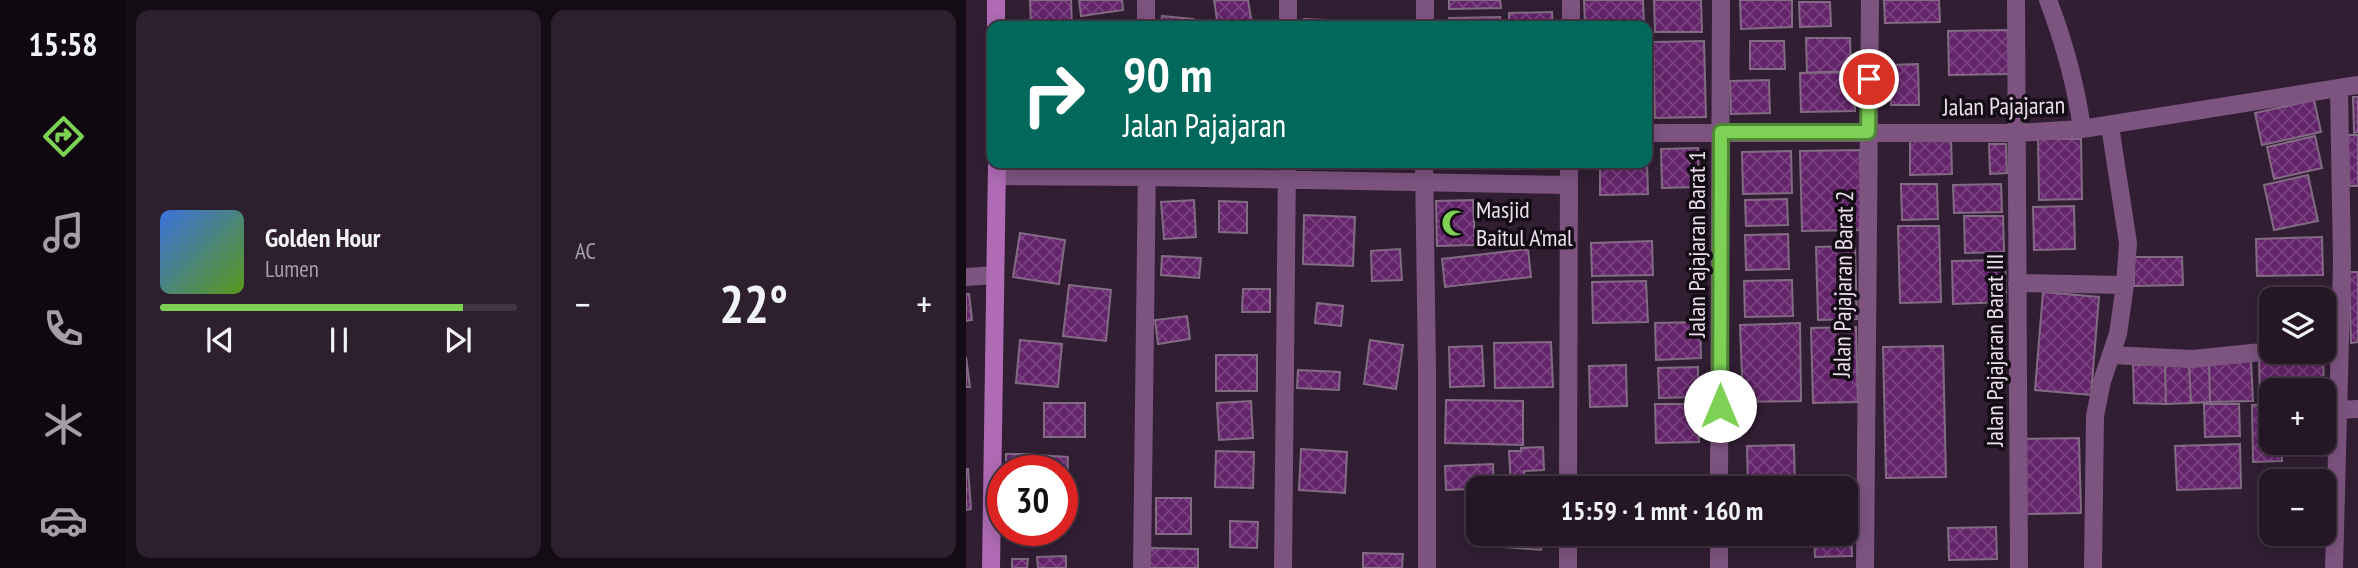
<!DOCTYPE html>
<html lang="id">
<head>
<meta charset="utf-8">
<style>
  body { margin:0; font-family:"PT Sans Narrow",sans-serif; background:#2d1f2e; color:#f1f3f6; height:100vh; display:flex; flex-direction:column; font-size:26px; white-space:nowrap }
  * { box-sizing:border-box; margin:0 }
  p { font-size:23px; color:#a39fa7 }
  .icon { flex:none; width:38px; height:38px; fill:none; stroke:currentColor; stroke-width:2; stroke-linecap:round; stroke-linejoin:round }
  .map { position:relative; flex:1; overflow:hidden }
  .side { display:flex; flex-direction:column; gap:10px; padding:10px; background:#140c15; width:840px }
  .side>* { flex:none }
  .guide { position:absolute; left:21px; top:21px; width:665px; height:147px; border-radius:14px; box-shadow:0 4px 18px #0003,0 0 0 2px #423543; background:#00695c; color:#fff; overflow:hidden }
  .controls { position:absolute; left:1293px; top:287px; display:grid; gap:14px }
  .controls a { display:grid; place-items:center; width:77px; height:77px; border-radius:14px; background:#251626; box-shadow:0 4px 18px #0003,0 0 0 2px #423543; font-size:35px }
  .speed { position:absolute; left:21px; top:455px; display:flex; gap:14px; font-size:35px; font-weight:700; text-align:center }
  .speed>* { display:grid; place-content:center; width:91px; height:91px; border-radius:50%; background:#251626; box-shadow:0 4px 18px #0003,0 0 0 2px #423543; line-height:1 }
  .speed .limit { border:10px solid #d22; background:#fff; color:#111 }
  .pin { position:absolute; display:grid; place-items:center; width:60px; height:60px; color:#fff; margin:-30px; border:4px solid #fff; border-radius:50%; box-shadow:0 2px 7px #0007 }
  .me { position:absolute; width:77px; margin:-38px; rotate:0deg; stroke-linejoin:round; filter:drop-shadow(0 0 5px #0008) }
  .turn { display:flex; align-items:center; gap:24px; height:147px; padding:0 21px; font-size:32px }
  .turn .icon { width:91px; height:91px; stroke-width:2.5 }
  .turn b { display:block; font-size:49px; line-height:60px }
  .big { font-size:52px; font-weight:600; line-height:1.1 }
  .side .card { flex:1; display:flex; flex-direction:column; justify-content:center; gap:10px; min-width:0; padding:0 24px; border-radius:14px; background:#2d1f2e }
  .song { display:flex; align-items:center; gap:21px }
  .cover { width:84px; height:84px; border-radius:10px; background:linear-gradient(135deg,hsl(220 70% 55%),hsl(90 70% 35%)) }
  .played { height:7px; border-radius:4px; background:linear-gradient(90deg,#7dd154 85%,#423543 85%) }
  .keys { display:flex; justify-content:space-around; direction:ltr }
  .heat { display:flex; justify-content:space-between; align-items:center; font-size:38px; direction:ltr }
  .side .tiles { flex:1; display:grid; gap:10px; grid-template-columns:repeat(2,1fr) }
  .trip { position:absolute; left:500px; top:476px; width:392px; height:70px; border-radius:14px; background:#251626; box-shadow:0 4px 18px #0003,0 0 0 2px #423543; font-weight:600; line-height:70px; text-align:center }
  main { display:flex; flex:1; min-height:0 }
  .dock { display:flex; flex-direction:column; width:126px; justify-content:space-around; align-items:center; background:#0f090f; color:#a39fa7 }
  .dock .icon { width:49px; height:49px }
  .dock .selected { color:#7dd154 }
  .dock b { font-size:32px; color:#f1f3f6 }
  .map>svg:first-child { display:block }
</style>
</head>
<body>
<main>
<nav class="dock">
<b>15:58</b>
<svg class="icon selected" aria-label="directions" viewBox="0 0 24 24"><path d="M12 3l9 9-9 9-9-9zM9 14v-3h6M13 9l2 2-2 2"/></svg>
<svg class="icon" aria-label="music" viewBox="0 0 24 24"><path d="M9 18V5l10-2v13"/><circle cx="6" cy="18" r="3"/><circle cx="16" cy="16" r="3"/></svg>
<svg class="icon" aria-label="phone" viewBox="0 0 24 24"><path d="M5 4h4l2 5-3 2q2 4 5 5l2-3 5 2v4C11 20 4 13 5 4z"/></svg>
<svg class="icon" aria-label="climate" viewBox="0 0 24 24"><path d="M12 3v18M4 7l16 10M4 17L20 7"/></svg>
<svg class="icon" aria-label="car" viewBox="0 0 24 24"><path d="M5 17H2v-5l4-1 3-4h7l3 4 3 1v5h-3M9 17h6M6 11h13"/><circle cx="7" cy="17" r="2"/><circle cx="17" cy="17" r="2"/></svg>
</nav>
<section class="side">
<div class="tiles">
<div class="card">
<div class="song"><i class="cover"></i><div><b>Golden Hour</b><p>Lumen</p></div></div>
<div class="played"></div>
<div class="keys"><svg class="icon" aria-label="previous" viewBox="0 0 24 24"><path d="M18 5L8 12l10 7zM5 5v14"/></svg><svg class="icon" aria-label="pause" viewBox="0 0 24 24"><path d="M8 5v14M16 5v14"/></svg><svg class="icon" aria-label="next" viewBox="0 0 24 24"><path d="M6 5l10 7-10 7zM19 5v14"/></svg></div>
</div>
<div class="card"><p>AC</p>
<div class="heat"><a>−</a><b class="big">22°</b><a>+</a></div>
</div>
</div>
</section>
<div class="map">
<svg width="1392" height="568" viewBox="0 0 1392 568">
  <defs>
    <pattern id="building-cross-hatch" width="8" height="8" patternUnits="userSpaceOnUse" patternTransform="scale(1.75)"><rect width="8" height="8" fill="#64246a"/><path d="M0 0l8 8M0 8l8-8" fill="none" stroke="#7a4380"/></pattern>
  </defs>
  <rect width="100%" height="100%" fill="#311e33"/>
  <!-- building -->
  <path fill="url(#building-cross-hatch)" stroke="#826b83" stroke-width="2" d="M64,0H105L106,26H65Z
    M113,0H156L157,10L115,16Z
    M248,0H282L286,24L252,26Z
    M483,0H534L535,8L483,9Z
    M618,0H677L678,26H619Z
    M688,0H735L736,32H689Z
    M774,0H826V27L775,29Z
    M918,0H973L974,22L919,23Z
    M833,2H864L865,26L834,27Z
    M586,12L587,26H543V13Z
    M196,16L227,19L226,26H195Z
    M534,17L535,26H483V18Z
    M338,19L384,21V26H338Z
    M1042,30L1043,74L983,75L982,31Z
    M840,38H884L885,72L841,73Z
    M738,41L740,117L689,118L687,42Z
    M784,41H818L819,69H784Z
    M681,43L683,120H681Z
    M952,64L953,105H925L924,65Z
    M888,71L889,111L835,112L834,73Z
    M803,80L804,113L765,114L764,81Z
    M1387,97H1392V132L1388,133Z
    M1348,100L1355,132L1296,145L1289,113Z
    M1382,135H1392V186H1383Z
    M1349,136L1356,168L1308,179L1301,147Z
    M985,139L986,174L944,175V140Z
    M1072,139H1115L1116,199L1073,200Z
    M1023,144H1040L1041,173L1024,174Z
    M732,148L733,187L696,188L695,149Z
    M894,150L896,230L836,231L834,151Z
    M825,151L826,193L777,194L776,152Z
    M681,161L682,194L634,195V163Z
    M1342,175L1352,221L1308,230L1298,185Z
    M935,184H971L972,219L936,220Z
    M1035,184L1036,212L988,213L987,185Z
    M821,199L822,225L780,226L779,200Z
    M228,200L230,237L198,239L195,202Z
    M507,200L509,245L471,246L470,201Z
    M253,201L281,202V233L253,232Z
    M1108,206L1109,249L1068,250L1067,207Z
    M338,215L389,217L387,266L337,264Z
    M998,216H1037L1038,252L999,253Z
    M932,226H973L975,302L934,303Z
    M54,233L99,240L93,284L47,277Z
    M822,234L823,269L780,270L779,235Z
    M1356,237L1357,275L1291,276L1290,239Z
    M686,241L687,275L626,276L625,243Z
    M889,246L891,319L852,320L850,247Z
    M434,249L436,280L406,281L405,251Z
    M562,249L565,277L479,287L476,259Z
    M196,256L235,258L233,278L195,275Z
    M1168,257H1216L1217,285L1168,286Z
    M1039,260L1040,302L987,304L986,261Z
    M1383,272H1392V342L1385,343Z
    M826,280L827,316L779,317L778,281Z
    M680,281L682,322L627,323L626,282Z
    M103,285L145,290L140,341L97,336Z
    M277,289H304V312H276Z
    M1353,290V299H1306V316H1298L1297,291Z
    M1077,292L1133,297L1125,395L1069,390Z
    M0,294H3L6,320L0,321Z
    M351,303L377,306L375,326L349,323Z
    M221,316L224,339L192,344L189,320Z
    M734,322L735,358L690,360L689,323Z
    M834,323L835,401L777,402L774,325Z
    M890,327L892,402L847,403L845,328Z
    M54,340L96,344L92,387L50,383Z
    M404,340L437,345L430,389L398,384Z
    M585,342L587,387L529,388L528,343Z
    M516,346L518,386L484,387L483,347Z
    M977,346L980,477L920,478L917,347Z
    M250,355H291V391H250Z
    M1357,356L1358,390H1306V401H1294L1293,357Z
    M0,357L4,387H0Z
    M1285,361L1287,401L1244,402L1243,363Z
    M1243,362L1244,402L1225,403L1223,364Z
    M1223,364L1225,403L1200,404L1199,365Z
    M660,365L661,406L624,407L623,366Z
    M1167,365H1199L1200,404L1168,403Z
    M732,367V397L693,398L692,368Z
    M332,370L374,372L373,390L331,388Z
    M480,400L557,401V445L479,443Z
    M285,401L287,438L253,440L251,403Z
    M78,403H119V437H78Z
    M689,404H732L733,442L690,443Z
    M1238,404H1273L1274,436L1239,437Z
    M1306,404V443H1316V461L1287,462L1286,405Z
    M1113,438L1115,513L1060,514L1058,439Z
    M1274,444L1275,488L1211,490L1209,446Z
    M828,445L829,488H782L781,446Z
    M577,447L578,470L558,471L559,488H545L543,451H555V448Z
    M335,449L381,452L379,493L333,490Z
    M250,451L288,452L287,488L249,487Z
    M40,454H64V471H40Z
    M71,455L102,457L101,485H96V471H70Z
    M527,464L528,488L480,490L479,466Z
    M0,469H2L5,509L0,510Z
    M736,486V488H691V487Z
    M190,498H225V534H190Z
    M96,510H98L99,532L68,534V530H96Z
    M264,521L292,522L291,548L264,547Z
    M880,527H885L886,556L849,557L848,534H880Z
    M1030,527L1031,559L983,560L982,528Z
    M539,534H576L575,550L538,547Z
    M182,548L232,549V568H182Z
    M397,553L437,554L436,568H397Z
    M100,556V568H72L71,557Z
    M46,559H62L61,568H46Z"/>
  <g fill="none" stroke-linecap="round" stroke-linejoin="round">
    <!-- street -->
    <path stroke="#7d5480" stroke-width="18" d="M180,0V26
      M1050,0L1053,568
      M1082,0C1098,42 1110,85 1116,129
      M322,26V0
      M459,26V0
      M605,26V0
      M681,133H1052L1116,129L1392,85
      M458,163L461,371V568
      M31,176L181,177L603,185
      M0,277L29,275
      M1051,283L1159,285
      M1145,355L1226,359L1306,351
      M1372,410L1392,409
      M602,488L603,163
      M753,488L755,0
      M176,568L181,163
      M317,568L321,163
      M602,568V534
      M753,568V534
      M899,568L904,0
      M1127,568L1129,416L1136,381L1152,334L1159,285L1162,243L1144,126
      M1368,568L1376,261L1373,89"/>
    <!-- secondary -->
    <path stroke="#af6bb4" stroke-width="18" d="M30,26V0
      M25,568L31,163"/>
  </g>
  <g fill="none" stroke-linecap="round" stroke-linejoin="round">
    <!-- route casing -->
    <g stroke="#518837" stroke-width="18">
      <path id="route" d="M754,406L755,132H902L903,79"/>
    </g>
    <!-- route -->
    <use href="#route" stroke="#7dd154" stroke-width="12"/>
  </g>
  <!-- icons -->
  <defs>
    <g id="mosque-bare" transform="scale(2.1)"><path d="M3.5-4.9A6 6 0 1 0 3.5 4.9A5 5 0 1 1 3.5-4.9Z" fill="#7dd154" stroke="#140c15" stroke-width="2.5" paint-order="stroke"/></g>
  </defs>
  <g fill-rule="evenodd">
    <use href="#mosque-bare" x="489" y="223"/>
  </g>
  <g text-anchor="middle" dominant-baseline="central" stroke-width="7" stroke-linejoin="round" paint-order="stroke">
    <!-- street labels -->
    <g font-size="24" fill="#ecdfed" stroke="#140c15">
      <text transform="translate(1038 106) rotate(-1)">Jalan Pajajaran</text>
      <text transform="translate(730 244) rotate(-90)">Jalan Pajajaran Barat 1</text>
      <text transform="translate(877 284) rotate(-89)">Jalan Pajajaran Barat 2</text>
      <text transform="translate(1028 350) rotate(-90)">Jalan Pajajaran Barat III</text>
    </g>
    <!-- poi labels -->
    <g font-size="24" fill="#ecdfed" stroke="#140c15" text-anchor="start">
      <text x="510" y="209">Masjid<tspan x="510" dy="28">Baitul A'mal</tspan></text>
    </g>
  </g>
</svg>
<div class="controls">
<a><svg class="icon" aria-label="layers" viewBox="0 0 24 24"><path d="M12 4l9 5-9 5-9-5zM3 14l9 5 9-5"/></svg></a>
<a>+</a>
<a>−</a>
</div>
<div class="speed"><div class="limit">30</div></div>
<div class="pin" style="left:903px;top:79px;background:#d93025"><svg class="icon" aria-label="arrive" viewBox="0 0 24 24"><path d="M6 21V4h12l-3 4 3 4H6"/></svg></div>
<svg class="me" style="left:754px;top:406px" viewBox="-20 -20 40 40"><circle r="19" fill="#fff"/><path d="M0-13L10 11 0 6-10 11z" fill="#7dd154"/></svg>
<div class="trip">15:59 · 1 mnt · 160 m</div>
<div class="guide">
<div class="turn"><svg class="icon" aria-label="right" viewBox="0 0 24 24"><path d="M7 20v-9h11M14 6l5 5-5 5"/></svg><div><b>90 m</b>Jalan Pajajaran</div></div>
</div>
</div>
</main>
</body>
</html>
